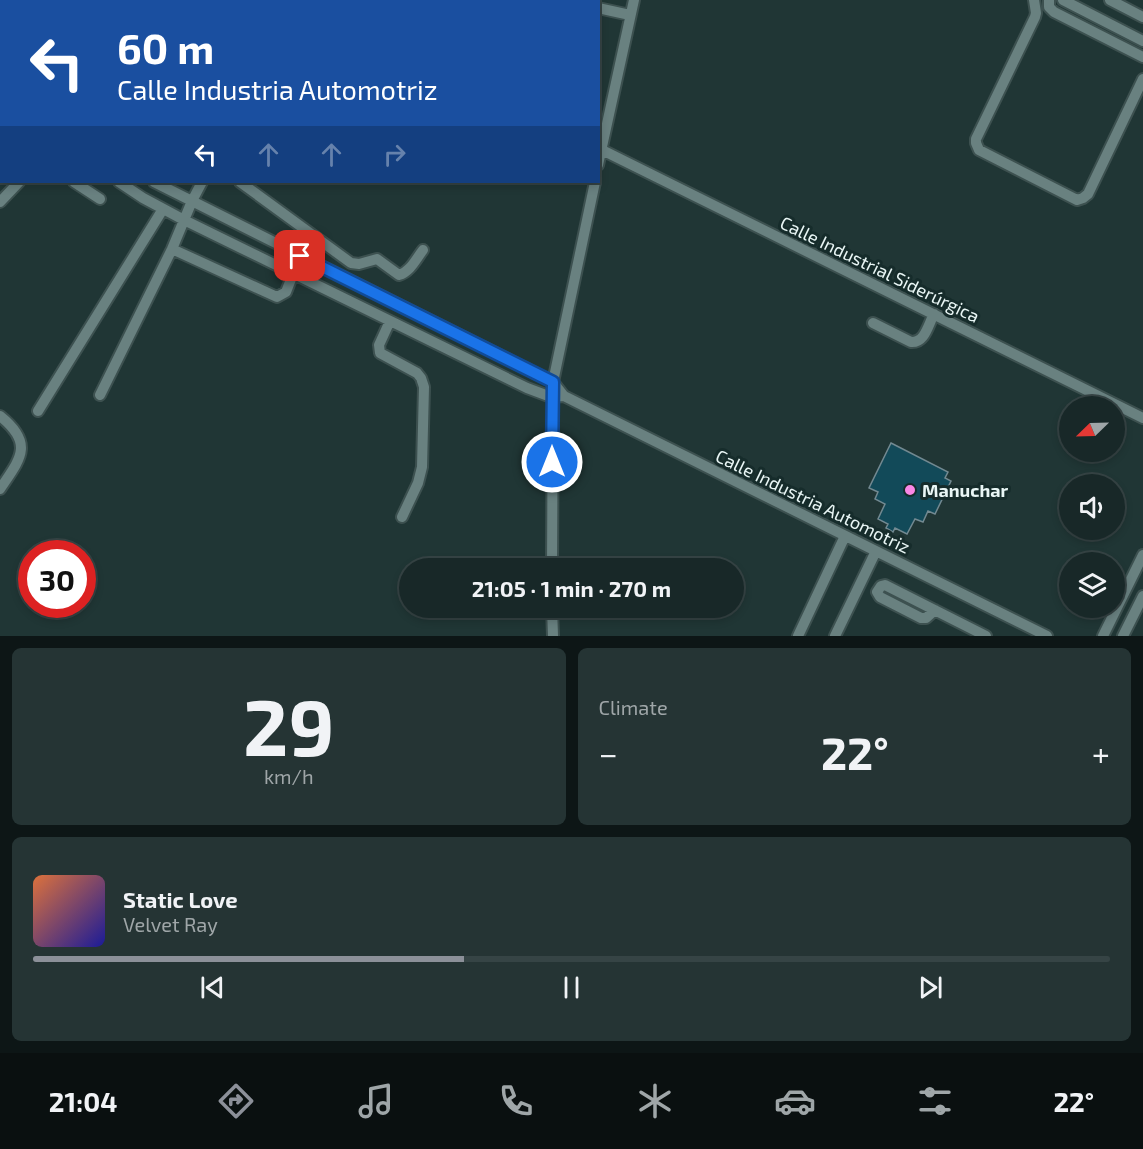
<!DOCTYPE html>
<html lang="en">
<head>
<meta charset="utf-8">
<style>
  body { margin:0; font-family:"Exo 2",sans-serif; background:#253434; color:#f1f3f6; height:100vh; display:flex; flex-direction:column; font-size:22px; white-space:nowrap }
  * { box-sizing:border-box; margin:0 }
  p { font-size:20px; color:#9fa6a8 }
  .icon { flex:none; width:33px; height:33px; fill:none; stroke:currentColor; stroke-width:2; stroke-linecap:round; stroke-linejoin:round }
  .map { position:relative; height:636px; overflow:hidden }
  .sheet { display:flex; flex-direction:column; gap:12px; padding:12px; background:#0d1616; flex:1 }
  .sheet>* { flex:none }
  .guide { position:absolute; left:0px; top:0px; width:600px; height:183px; box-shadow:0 3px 9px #0003,0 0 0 2px #364445; background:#1a4fa0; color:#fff; overflow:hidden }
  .needle { width:39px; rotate:247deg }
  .controls { position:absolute; left:1059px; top:396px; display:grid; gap:12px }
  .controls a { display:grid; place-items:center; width:66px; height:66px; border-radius:50%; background:#182828; box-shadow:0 3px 9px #0003,0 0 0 2px #364445; font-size:30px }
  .speed { position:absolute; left:18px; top:540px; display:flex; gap:12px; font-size:30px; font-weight:700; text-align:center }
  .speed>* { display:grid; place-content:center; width:78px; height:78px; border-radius:50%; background:#182828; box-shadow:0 3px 9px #0003,0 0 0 2px #364445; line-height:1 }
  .speed .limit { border:9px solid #d22; background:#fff; color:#111 }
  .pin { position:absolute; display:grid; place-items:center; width:51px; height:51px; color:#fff; margin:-26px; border-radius:12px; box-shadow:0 3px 9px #0006 }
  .me { position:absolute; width:66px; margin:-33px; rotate:0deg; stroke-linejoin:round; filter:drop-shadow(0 0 4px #0008) }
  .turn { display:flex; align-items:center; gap:21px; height:126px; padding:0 18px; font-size:27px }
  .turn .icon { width:78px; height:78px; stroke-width:2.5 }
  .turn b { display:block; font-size:42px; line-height:51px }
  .lanes { display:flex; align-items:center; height:57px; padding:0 18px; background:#0003; justify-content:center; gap:30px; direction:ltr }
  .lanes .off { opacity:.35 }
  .big { font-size:45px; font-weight:700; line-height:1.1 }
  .sheet .widget { flex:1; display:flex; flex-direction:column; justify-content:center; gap:9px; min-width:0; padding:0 21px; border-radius:9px; background:#253434 }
  .sheet .dial { align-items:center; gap:0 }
  .dial b { font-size:78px; line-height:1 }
  .song { display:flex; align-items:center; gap:18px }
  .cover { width:72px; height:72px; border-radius:9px; background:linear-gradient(135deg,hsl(20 70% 55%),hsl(240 70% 35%)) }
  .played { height:6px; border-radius:3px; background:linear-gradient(90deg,#8c9099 40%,#364445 40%) }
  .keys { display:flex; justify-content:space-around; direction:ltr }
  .heat { display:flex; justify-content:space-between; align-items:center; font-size:33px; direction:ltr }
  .sheet .tiles { flex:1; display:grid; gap:12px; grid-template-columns:1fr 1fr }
  .widget:last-child { grid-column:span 2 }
  .trip { position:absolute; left:399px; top:558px; width:345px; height:60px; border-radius:30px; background:#182828; box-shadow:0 3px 9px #0003,0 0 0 2px #364445; font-weight:700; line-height:60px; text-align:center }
  .tabs { display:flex; height:96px; justify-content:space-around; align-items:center; background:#0a1010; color:#9fa6a8 }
  .tabs .icon { width:42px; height:42px }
  .tabs .on { color:#8c9099 }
  .tabs b { font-size:27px; color:#f1f3f6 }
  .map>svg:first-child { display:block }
</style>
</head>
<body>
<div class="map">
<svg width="1143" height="636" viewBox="0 0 1143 636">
  <rect width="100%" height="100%" fill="#203635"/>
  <!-- building -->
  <path fill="#124a59" stroke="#728991" stroke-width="1.5" d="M891,443L948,472L945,478L951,481L935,514L928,511L923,522L915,519L907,534L895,528L893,532L886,528L888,524L878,519L885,504L875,499L878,492L869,488Z"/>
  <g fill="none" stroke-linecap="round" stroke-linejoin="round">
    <!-- minor casing -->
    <g stroke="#3d5150" stroke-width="14">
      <path id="minor" d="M255,0L257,2
        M564,0L571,2
        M1034,0L1036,13L1035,17L976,139V143L979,150L1077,200L1083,198L1088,194L1143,79
        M1049,0V7L1054,12L1143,57
        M1063,0L1143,41
        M1110,0L1143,17
        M161,2L162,0
        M188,2L189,0
        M598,8L630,15
        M0,17L2,19
        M0,91L2,94
        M0,132L2,131
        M602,150L1143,418
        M0,157L2,156
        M598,165L634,0
        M0,177H2
        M74,182L100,199
        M119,182L143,198L184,220L527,388L551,397L564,396
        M154,182L553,382L564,396L1047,636
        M240,182L351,263L359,264L377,259L399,275C410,272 416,259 423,250
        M0,202L19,182
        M172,249L277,297L286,292L300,256
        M390,321L379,345L380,353L417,373L421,378L424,387L422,467L418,483L402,517
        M873,323L911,342C925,343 928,325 934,314
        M100,395L172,249L192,201L202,182
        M38,411L163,209
        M0,416C35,444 20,459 0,489
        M552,568L553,382L595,182
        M552,608L553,636
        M935,610L926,618H921L880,597L877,592L881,586L885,585L986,636
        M798,636L845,536
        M835,636L876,551
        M1103,636L1143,555
        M1123,636L1143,596"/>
    </g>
    <!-- minor -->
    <use href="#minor" stroke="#698180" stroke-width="10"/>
  </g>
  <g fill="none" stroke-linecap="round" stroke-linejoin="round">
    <!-- route casing -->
    <g stroke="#114b97" stroke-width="15">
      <path id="route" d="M300,256L553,382L552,462"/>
    </g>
    <!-- route -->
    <use href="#route" stroke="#1a73e8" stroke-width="10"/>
  </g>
  <!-- markers -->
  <circle fill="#fa87e6" stroke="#162c2b" stroke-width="2" cx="910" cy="490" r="6"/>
  <g text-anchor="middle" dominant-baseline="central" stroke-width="6" stroke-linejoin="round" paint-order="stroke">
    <!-- street labels -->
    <g font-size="18" fill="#e9f6f5" stroke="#162c2b">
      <text transform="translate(880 269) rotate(26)">Calle Industrial Siderúrgica</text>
      <text transform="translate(813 501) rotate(26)">Calle Industria Automotriz</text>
    </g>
    <!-- poi labels -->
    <g font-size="18" font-weight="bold" fill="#e9f6f5" stroke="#162c2b" text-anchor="start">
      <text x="922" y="490">Manuchar</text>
    </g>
  </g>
</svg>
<div class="controls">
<a><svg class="needle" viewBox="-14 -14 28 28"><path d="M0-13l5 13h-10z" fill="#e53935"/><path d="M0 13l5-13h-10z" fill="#9fa6a8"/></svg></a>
<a><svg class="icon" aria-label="sound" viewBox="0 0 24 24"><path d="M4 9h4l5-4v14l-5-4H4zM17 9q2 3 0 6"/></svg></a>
<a><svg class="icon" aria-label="layers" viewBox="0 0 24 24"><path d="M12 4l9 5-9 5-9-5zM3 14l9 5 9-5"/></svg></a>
</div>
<div class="speed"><div class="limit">30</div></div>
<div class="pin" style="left:300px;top:256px;background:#d93025"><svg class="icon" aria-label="arrive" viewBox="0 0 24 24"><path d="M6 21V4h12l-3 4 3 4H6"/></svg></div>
<svg class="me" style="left:552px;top:462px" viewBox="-20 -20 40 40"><circle r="17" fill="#1a73e8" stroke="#fff" stroke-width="3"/><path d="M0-11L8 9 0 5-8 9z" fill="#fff"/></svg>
<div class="trip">21:05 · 1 min · 270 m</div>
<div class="guide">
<div class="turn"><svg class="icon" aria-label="left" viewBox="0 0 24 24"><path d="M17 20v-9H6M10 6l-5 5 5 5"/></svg><div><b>60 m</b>Calle Industria Automotriz</div></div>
<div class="lanes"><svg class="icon" aria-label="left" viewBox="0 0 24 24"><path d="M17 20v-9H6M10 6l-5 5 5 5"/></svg><svg class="icon off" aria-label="ahead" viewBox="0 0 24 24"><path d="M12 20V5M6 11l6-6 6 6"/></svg><svg class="icon off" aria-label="ahead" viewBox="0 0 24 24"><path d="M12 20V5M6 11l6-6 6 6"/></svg><svg class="icon off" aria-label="right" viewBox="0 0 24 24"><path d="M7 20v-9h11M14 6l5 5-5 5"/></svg></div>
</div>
</div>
<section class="sheet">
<div class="tiles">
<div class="widget dial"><b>29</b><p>km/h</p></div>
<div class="widget"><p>Climate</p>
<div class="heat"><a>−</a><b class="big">22°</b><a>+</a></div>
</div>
<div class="widget">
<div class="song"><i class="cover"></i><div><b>Static Love</b><p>Velvet Ray</p></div></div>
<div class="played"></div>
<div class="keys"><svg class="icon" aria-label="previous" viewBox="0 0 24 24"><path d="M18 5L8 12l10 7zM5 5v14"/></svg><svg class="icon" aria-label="pause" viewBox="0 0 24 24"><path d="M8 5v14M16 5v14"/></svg><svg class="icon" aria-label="next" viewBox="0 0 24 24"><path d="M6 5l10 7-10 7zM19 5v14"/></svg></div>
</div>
</div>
</section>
<nav class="tabs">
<b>21:04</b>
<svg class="icon on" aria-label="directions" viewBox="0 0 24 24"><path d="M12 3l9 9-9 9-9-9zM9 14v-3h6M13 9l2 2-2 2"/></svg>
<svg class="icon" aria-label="music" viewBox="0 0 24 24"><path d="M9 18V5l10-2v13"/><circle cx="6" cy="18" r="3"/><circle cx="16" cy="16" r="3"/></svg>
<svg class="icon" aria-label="phone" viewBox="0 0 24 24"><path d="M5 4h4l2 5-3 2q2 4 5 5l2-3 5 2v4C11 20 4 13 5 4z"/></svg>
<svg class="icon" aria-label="climate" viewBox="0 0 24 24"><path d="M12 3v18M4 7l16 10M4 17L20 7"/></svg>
<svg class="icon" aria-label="car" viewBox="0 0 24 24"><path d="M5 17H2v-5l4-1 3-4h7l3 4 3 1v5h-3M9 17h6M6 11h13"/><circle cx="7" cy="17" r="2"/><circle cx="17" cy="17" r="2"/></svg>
<svg class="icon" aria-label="filters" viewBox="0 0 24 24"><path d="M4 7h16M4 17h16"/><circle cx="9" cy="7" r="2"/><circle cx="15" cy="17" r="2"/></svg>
<b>22°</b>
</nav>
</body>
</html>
